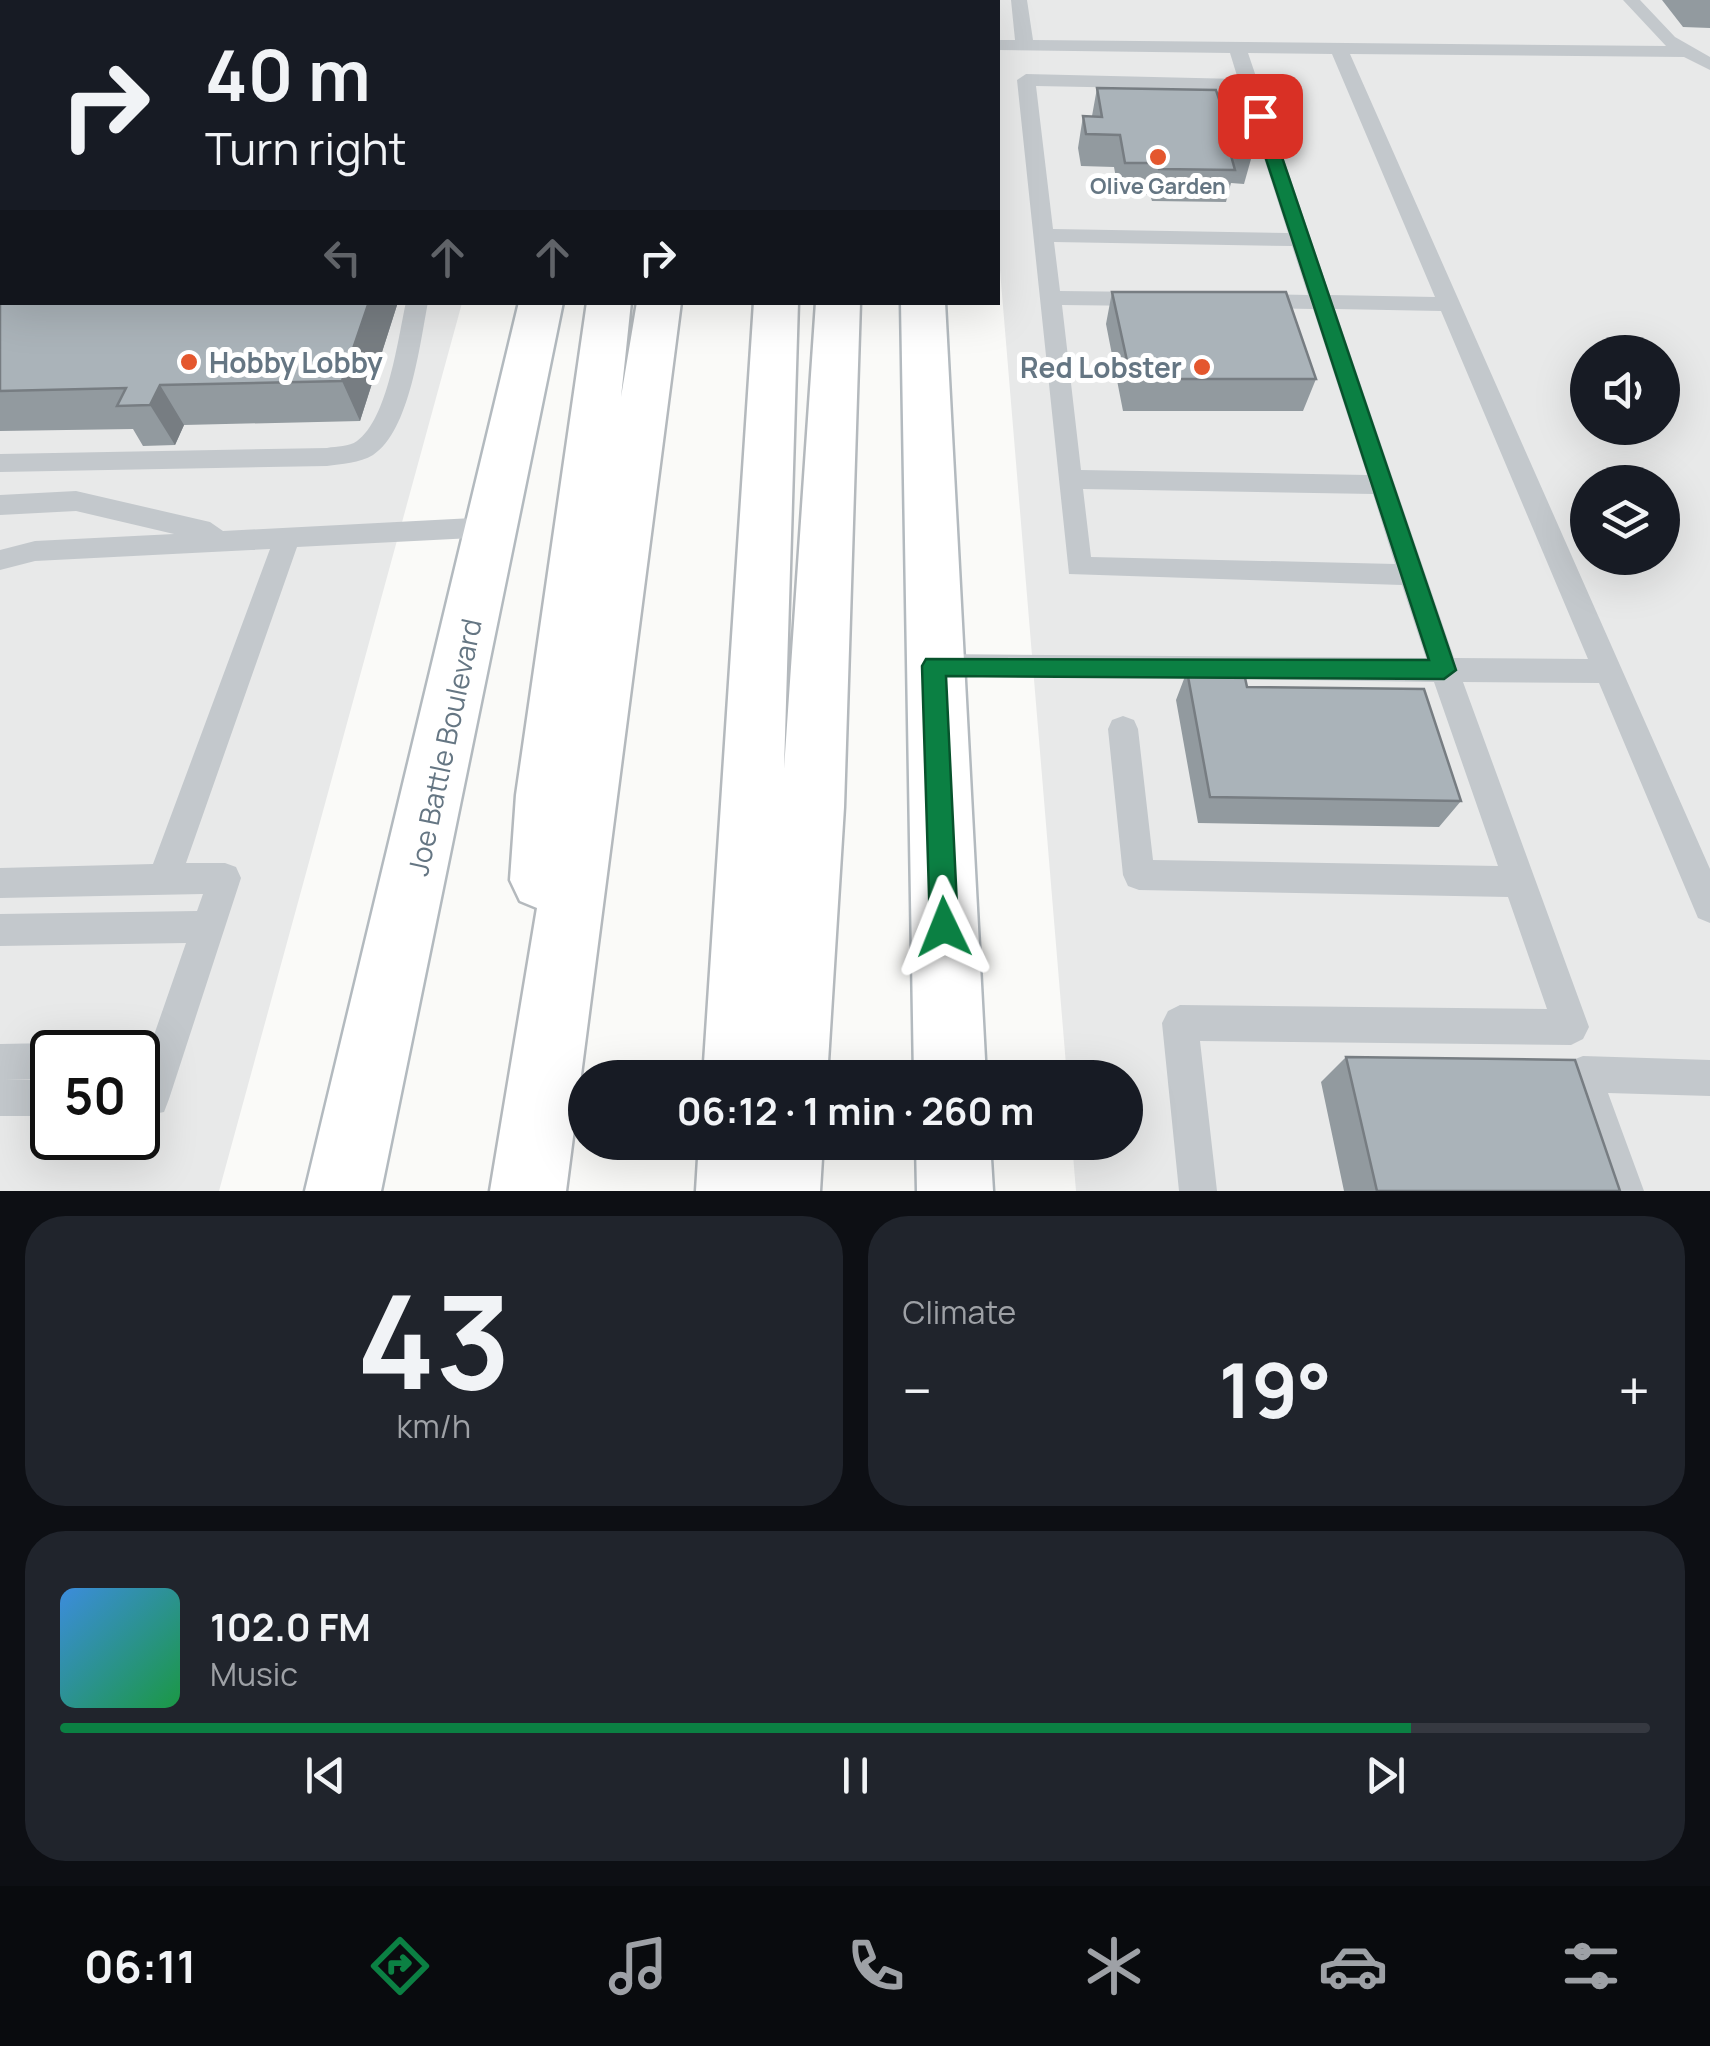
<!DOCTYPE html>
<html lang="en">
<head>
<meta charset="utf-8">
<style>
  body { margin:0; font-family:Manrope,sans-serif; background:#20242c; color:#f1f3f6; height:100vh; display:flex; flex-direction:column; font-size:38px; white-space:nowrap }
  * { box-sizing:border-box; margin:0 }
  p { font-size:32px; color:#9ea1a6 }
  .icon { flex:none; width:55px; height:55px; fill:none; stroke:currentColor; stroke-width:2; stroke-linecap:round; stroke-linejoin:round }
  .map { position:relative; height:1191px; overflow:hidden }
  .sheet { display:flex; flex-direction:column; gap:25px; padding:25px; background:#0d0f14; flex:1 }
  .sheet>* { flex:none }
  .guide { position:absolute; left:0px; top:0px; width:1000px; height:305px; box-shadow:0 10px 40px #0002; background:#171b24; color:#f1f3f6; overflow:hidden }
  .controls { position:absolute; left:1570px; top:335px; display:grid; gap:20px }
  .controls a { display:grid; place-items:center; width:110px; height:110px; border-radius:50%; background:#171b24; box-shadow:0 10px 40px #0002; font-size:50px }
  .speed { position:absolute; left:30px; top:1030px; display:flex; gap:20px; font-size:50px; font-weight:700; text-align:center }
  .speed>* { display:grid; place-content:center; width:130px; height:130px; border-radius:50%; background:#171b24; box-shadow:0 10px 40px #0002; line-height:1 }
  .speed .limit { border:5px solid #111; border-radius:15px; background:#fff; color:#111 }
  .pin { position:absolute; display:grid; place-items:center; width:85px; height:85px; color:#fff; margin:-42px; border-radius:20px; box-shadow:0 5px 15px #0006 }
  .me { position:absolute; width:110px; margin:-55px; rotate:358deg; stroke-linejoin:round; filter:drop-shadow(0 0 8px #0008) }
  .turn { display:flex; align-items:center; gap:35px; height:210px; padding:0 40px; font-size:45px }
  .turn .icon { width:130px; height:130px; stroke-width:2.5 }
  .turn b { display:block; font-size:70px; line-height:85px }
  .lanes { display:flex; align-items:center; height:95px; padding:0 40px; background:#0003; justify-content:center; gap:50px; direction:ltr }
  .lanes .off { opacity:.35 }
  .big { font-size:75px; font-weight:700; line-height:1.1 }
  .sheet .widget { flex:1; display:flex; flex-direction:column; justify-content:center; gap:15px; min-width:0; padding:0 35px; border-radius:40px; background:#20242c }
  .sheet .dial { align-items:center; gap:0 }
  .dial b { font-size:130px; line-height:1 }
  .song { display:flex; align-items:center; gap:30px }
  .cover { width:120px; height:120px; border-radius:15px; background:linear-gradient(135deg,hsl(210 70% 55%),hsl(140 70% 35%)) }
  .played { height:10px; border-radius:5px; background:linear-gradient(90deg,#0b8043 85%,#363941 85%) }
  .keys { display:flex; justify-content:space-around; direction:ltr }
  .heat { display:flex; justify-content:space-between; align-items:center; font-size:55px; direction:ltr }
  .sheet .tiles { flex:1; display:grid; gap:25px; grid-template-columns:1fr 1fr }
  .widget:last-child { grid-column:span 2 }
  .trip { position:absolute; left:568px; top:1060px; width:575px; height:100px; border-radius:50px; background:#171b24; box-shadow:0 10px 40px #0002; font-weight:700; line-height:100px; text-align:center }
  .menu { display:flex; height:160px; justify-content:space-around; align-items:center; background:#090b0e; color:#9ea1a6 }
  .menu .icon { width:70px; height:70px }
  .menu .selected { color:#0b8043 }
  .menu b { font-size:45px; color:#f1f3f6 }
  .map>svg:first-child { display:block }
</style>
</head>
<body>
<div class="map">
<svg width="1710" height="1191" viewBox="0 0 1710 1191">
  <rect width="100%" height="100%" fill="#fafaf8"/>
  <!-- built -->
  <path fill="#e8e9e9" fill-rule="evenodd" d="M0,0H545L2,2V302L462,303L219,1191H0ZM52,1052H138V1138H52Z
    M977,0H1710V1191H1076L1072,1143L1125,1142V1078L1067,1077L998,246V2ZM1588,352H1662V428H1588ZM1588,482H1662V558H1588Z"/>
  <g fill="none" stroke-linecap="round" stroke-linejoin="round">
    <!-- secondary casing -->
    <g stroke="#b3babf" stroke-width="5">
      <path id="secondary" d="M899,0H933V2H899Z
        M519,302H563L381,1191H305Z
        M901,302H945L986,1078H914Z
        M916,1142H990L993,1191H917Z"/>
    </g>
    <!-- highway casing -->
    <g stroke="#b4b9bd" stroke-width="5">
      <path id="highway" d="M686,0H720V2H686Z
        M774,0H808V2H774Z
        M829,0H863V2H829Z
        M587,302H631L621,397L637,302H681L566,1191H490L537,908L520,901L510,880L516,795Z
        M754,302H798L784,769L816,302H860L844,807L827,1078H703Z
        M699,1142H823L820,1191H696Z"/>
    </g>
    <!-- lane -->
    <path fill="#c3c8cc" fill-rule="evenodd" d="M1011,0H1027L1033,40L1666,46L1623,0H1640L1675,37L1710,57V70L1684,57L1350,54L1710,869V923L1698,918L1599,683L1463,682L1589,1027L1583,1039L1571,1045L1200,1041L1217,1191H1179L1162,1023L1168,1011L1180,1005L1547,1009L1508,897L1139,890L1128,886L1123,875L1108,729L1112,720L1123,716L1134,720L1138,729L1153,860L1498,866L1434,682L924,674L920,666L924,658L934,654L1426,658L1402,585L1069,574L1017,80L1026,74L1238,79L1230,53L998,50V40H1015ZM1248,53L1332,54L1435,297L1330,295ZM1036,86L1242,90L1288,233L1053,229ZM1054,242L1292,246L1308,295L1251,294L1240,301L1251,308L1313,309L1367,475L1081,470L1062,305L1148,306L1159,299L1148,292L1060,291ZM1335,309L1441,311L1588,659L1454,658ZM1083,489L1373,494L1395,564L1091,557Z
      M0,85L2,86V97H0Z
      M2,121V135L0,136V122Z
      M0,179H2V191H0Z
      M406,302H428C420,343 410,431 373,455C360,463 341,464 327,466L0,472V454L327,448C337,446 349,447 357,441C388,419 398,338 406,302Z
      M76,491L210,522L223,531L492,517L505,527L492,537L297,547L186,863H225L236,867L241,878L169,1099L164,1112L138,1117V1081L186,943L0,946V914L197,911L203,894L0,898V868L153,864L270,549L35,561L0,570V550L35,541L174,534L76,511L0,515V495Z
      M52,1043L66,1052H52V1079L5,1080H52V1116H0V1044Z
      M1583,1056L1710,1060V1096L1608,1093L1644,1191H1606L1565,1074L1570,1061Z"/>
    <!-- secondary -->
    <use href="#secondary" fill="#fff" fill-rule="evenodd"/>
    <!-- highway -->
    <use href="#highway" fill="#fff" fill-rule="evenodd"/>
  </g>
  <!-- wall -->
  <path fill="#929a9f" d="M1662,0H1710V28L1683,27Z
    M1097,88L1219,99L1253,152L1244,184L1231,183L1226,202L1152,201L1150,195H1119L1114,167L1081,166L1078,148L1083,116H1092Z
    M0,187L398,302L360,421L184,425L175,445L143,446L133,429L0,431Z
    M1112,292L1316,379L1303,411H1123L1106,324Z
    M1187,671L1247,687L1461,801L1439,827L1198,823L1176,700Z
    M1346,1057L1620,1191H1344L1321,1082Z"/>
  <!-- shaded-wall -->
  <path fill="#777d82" d="M369,302H398L360,421L342,381Z
    M160,385L184,425L175,445L150,405Z"/>
  <!-- building -->
  <path fill="#aab3b9" stroke="#777d82" stroke-width="2.5" d="M1097,88L1216,90L1219,99L1237,100L1253,152H1230L1235,170L1159,169L1157,163H1125L1120,135L1086,134L1083,116L1102,117Z
    M0,187H2V302H369L342,381L160,385L150,405L117,406L126,388L0,391Z
    M1112,292H1286L1316,379H1131Z
    M1187,671L1244,673L1247,687L1424,689L1461,801L1210,797Z
    M1346,1057L1575,1060L1620,1191H1377Z"/>
  <!-- route -->
  <path fill="#0b8043" stroke="#07532c" stroke-width="2.5" d="M1260,111L1268,116L1456,670L1444,679L946,676L958,927L954,936L944,940L934,936L930,927L922,666L926,659L1429,660L1252,116Z"/>
  <!-- markers -->
  <g fill="#e4572e" stroke="#fff" stroke-width="4">
    <circle cx="1158" cy="157" r="10"/>
    <circle cx="189" cy="362" r="10"/>
    <circle cx="1202" cy="367" r="10"/>
  </g>
  <g text-anchor="middle" dominant-baseline="central" stroke-width="10" stroke-linejoin="round" paint-order="stroke">
    <!-- far-poi labels -->
    <g font-size="22" font-weight="bold" fill="#657683" stroke="#fff">
      <text x="1158" y="186">Olive Garden</text>
    </g>
    <!-- poi labels -->
    <g font-size="28" font-weight="bold" fill="#657683" stroke="#fff" text-anchor="start">
      <text x="209" y="362">Hobby Lobby</text>
      <text x="1182" y="367" text-anchor="end">Red Lobster</text>
    </g>
    <!-- street labels -->
    <g font-size="28" fill="#657683" stroke="#fff">
      <text transform="translate(444 747) rotate(-78)">Joe Battle Boulevard</text>
    </g>
  </g>
</svg>
<div class="controls">
<a><svg class="icon" aria-label="sound" viewBox="0 0 24 24"><path d="M4 9h4l5-4v14l-5-4H4zM17 9q2 3 0 6"/></svg></a>
<a><svg class="icon" aria-label="layers" viewBox="0 0 24 24"><path d="M12 4l9 5-9 5-9-5zM3 14l9 5 9-5"/></svg></a>
</div>
<div class="speed"><div class="limit">50</div></div>
<div class="pin" style="left:1260px;top:116px;background:#d93025"><svg class="icon" aria-label="arrive" viewBox="0 0 24 24"><path d="M6 21V4h12l-3 4 3 4H6"/></svg></div>
<svg class="me" style="left:944px;top:927px" viewBox="-20 -20 40 40"><path d="M0-17L14 15 0 8-14 15z" fill="#0b8043" stroke="#fff" stroke-width="4"/></svg>
<div class="trip">06:12 · 1 min · 260 m</div>
<div class="guide">
<div class="turn"><svg class="icon" aria-label="right" viewBox="0 0 24 24"><path d="M7 20v-9h11M14 6l5 5-5 5"/></svg><div><b>40 m</b>Turn right</div></div>
<div class="lanes"><svg class="icon off" aria-label="left" viewBox="0 0 24 24"><path d="M17 20v-9H6M10 6l-5 5 5 5"/></svg><svg class="icon off" aria-label="ahead" viewBox="0 0 24 24"><path d="M12 20V5M6 11l6-6 6 6"/></svg><svg class="icon off" aria-label="ahead" viewBox="0 0 24 24"><path d="M12 20V5M6 11l6-6 6 6"/></svg><svg class="icon" aria-label="right" viewBox="0 0 24 24"><path d="M7 20v-9h11M14 6l5 5-5 5"/></svg></div>
</div>
</div>
<section class="sheet">
<div class="tiles">
<div class="widget dial"><b>43</b><p>km/h</p></div>
<div class="widget"><p>Climate</p>
<div class="heat"><a>−</a><b class="big">19°</b><a>+</a></div>
</div>
<div class="widget">
<div class="song"><i class="cover"></i><div><b>102.0 FM</b><p>Music</p></div></div>
<div class="played"></div>
<div class="keys"><svg class="icon" aria-label="previous" viewBox="0 0 24 24"><path d="M18 5L8 12l10 7zM5 5v14"/></svg><svg class="icon" aria-label="pause" viewBox="0 0 24 24"><path d="M8 5v14M16 5v14"/></svg><svg class="icon" aria-label="next" viewBox="0 0 24 24"><path d="M6 5l10 7-10 7zM19 5v14"/></svg></div>
</div>
</div>
</section>
<nav class="menu">
<b>06:11</b>
<svg class="icon selected" aria-label="directions" viewBox="0 0 24 24"><path d="M12 3l9 9-9 9-9-9zM9 14v-3h6M13 9l2 2-2 2"/></svg>
<svg class="icon" aria-label="music" viewBox="0 0 24 24"><path d="M9 18V5l10-2v13"/><circle cx="6" cy="18" r="3"/><circle cx="16" cy="16" r="3"/></svg>
<svg class="icon" aria-label="phone" viewBox="0 0 24 24"><path d="M5 4h4l2 5-3 2q2 4 5 5l2-3 5 2v4C11 20 4 13 5 4z"/></svg>
<svg class="icon" aria-label="climate" viewBox="0 0 24 24"><path d="M12 3v18M4 7l16 10M4 17L20 7"/></svg>
<svg class="icon" aria-label="car" viewBox="0 0 24 24"><path d="M5 17H2v-5l4-1 3-4h7l3 4 3 1v5h-3M9 17h6M6 11h13"/><circle cx="7" cy="17" r="2"/><circle cx="17" cy="17" r="2"/></svg>
<svg class="icon" aria-label="filters" viewBox="0 0 24 24"><path d="M4 7h16M4 17h16"/><circle cx="9" cy="7" r="2"/><circle cx="15" cy="17" r="2"/></svg>
</nav>
</body>
</html>
